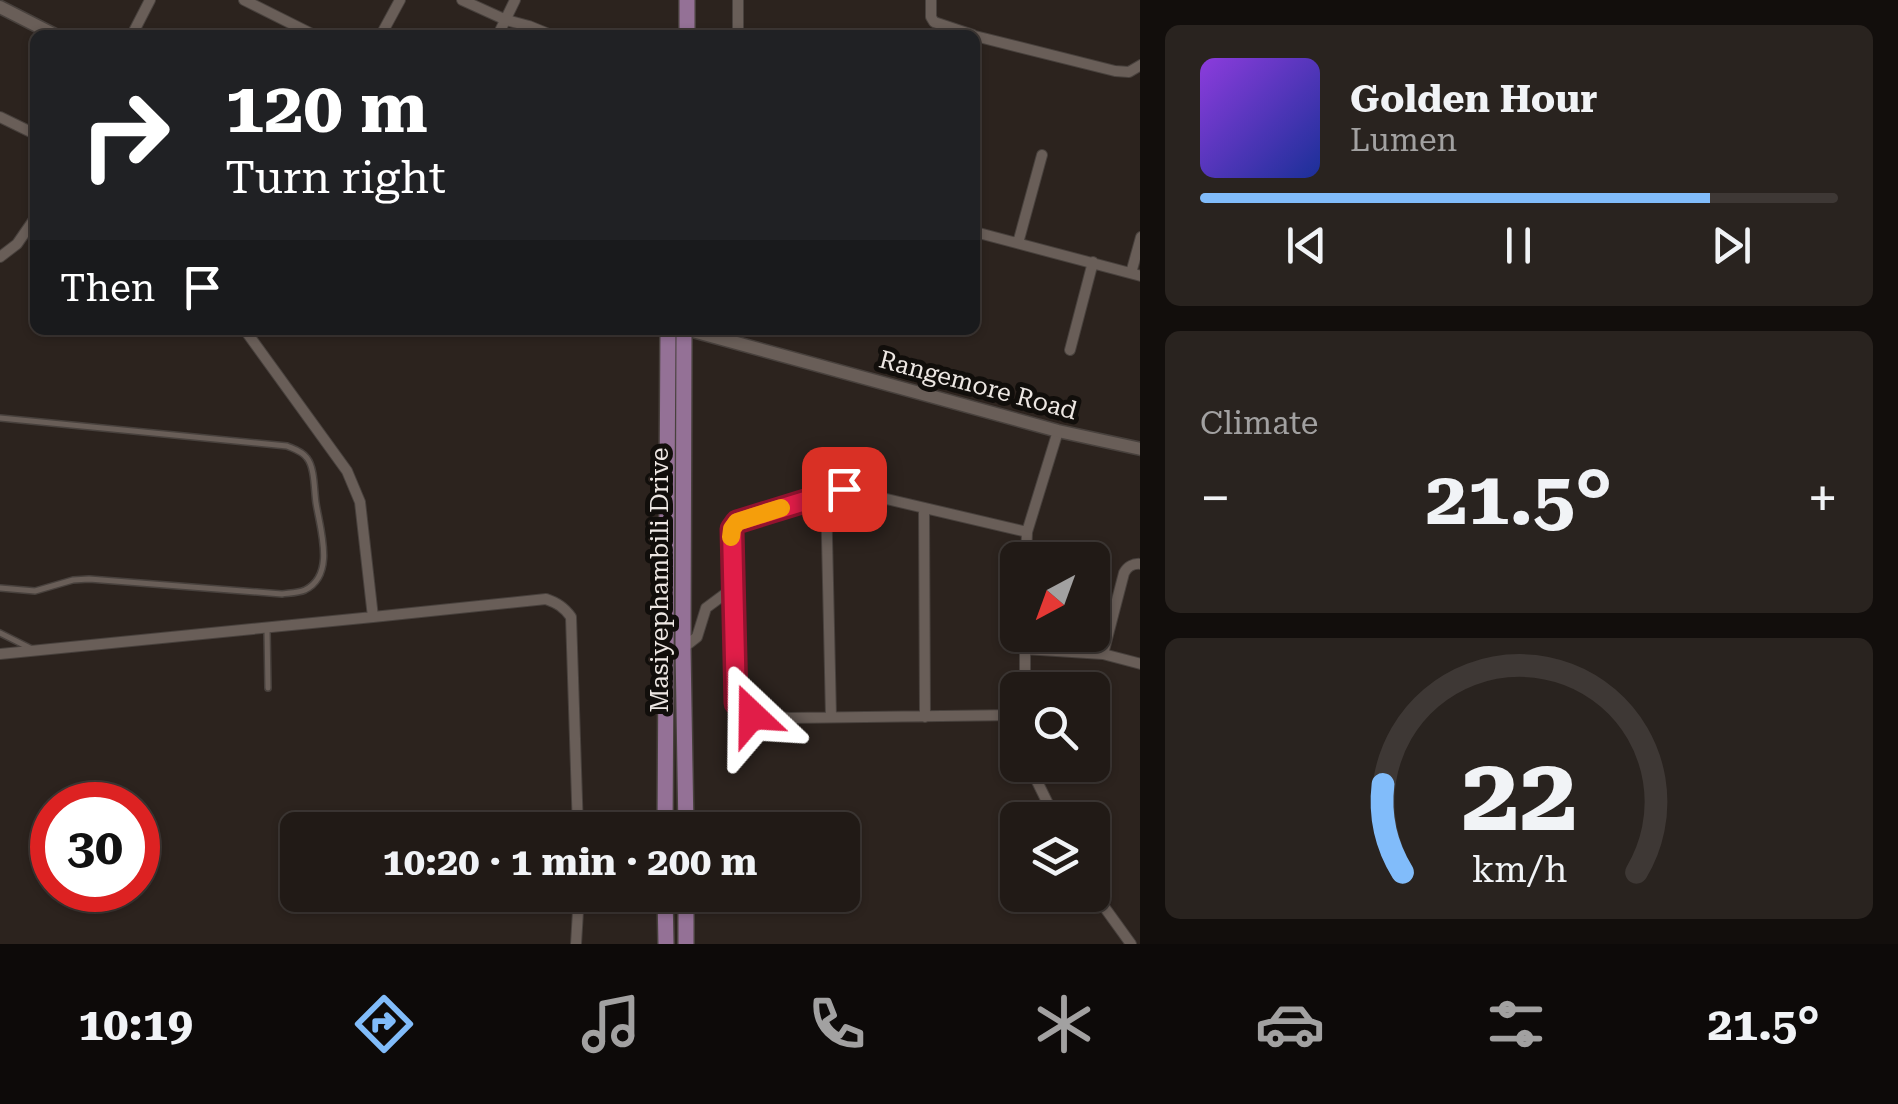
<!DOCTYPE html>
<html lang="en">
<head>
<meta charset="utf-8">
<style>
  body { margin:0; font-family:"Roboto Serif",serif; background:#29231f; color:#f1f3f6; height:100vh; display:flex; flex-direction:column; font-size:38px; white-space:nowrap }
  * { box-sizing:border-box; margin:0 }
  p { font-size:32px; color:#a2a1a1 }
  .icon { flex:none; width:55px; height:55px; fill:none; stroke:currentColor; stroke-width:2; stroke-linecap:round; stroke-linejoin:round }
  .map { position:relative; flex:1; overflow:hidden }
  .panel { display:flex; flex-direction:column; gap:25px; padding:25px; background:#120e0c; width:758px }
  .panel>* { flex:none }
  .top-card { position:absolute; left:30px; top:30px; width:950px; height:305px; border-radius:15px; box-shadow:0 2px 8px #0004,0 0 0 2px #3e3835; background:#202124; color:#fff; overflow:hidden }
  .needle { width:65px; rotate:221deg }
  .fabs { position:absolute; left:1000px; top:542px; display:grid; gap:20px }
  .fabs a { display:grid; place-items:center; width:110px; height:110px; border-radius:15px; background:#211a16; box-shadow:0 2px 8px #0004,0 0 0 2px #3e3835; font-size:50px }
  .speed { position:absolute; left:30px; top:782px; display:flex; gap:20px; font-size:50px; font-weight:700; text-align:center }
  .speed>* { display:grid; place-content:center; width:130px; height:130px; border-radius:50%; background:#211a16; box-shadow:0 2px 8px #0004,0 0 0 2px #3e3835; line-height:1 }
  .speed .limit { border:15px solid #d22; background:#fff; color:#111 }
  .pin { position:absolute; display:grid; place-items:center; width:85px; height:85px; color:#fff; margin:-42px; border-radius:20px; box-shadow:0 5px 15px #0006 }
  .me { position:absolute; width:110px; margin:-55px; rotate:337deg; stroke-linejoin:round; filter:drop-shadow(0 0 8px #0008) }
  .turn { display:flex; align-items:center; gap:35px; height:210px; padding:0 30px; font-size:45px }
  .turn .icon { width:130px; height:130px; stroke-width:2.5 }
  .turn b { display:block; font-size:70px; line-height:85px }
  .then { display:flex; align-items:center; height:95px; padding:0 30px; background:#0003; gap:20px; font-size:38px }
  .big { font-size:75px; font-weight:700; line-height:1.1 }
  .panel .tile { flex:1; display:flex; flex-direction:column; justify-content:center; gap:15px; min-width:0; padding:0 35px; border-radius:15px; background:#29231f }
  .panel .dial { align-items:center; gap:0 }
  .dial svg { height:260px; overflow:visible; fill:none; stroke:#3e3835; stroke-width:7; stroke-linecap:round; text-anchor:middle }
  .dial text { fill:#f1f3f6; stroke:none }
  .song { display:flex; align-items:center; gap:30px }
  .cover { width:120px; height:120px; border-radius:15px; background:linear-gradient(135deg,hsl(270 70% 55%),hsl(230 70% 35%)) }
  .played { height:10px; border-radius:5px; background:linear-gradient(90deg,#81bcfa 80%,#3e3835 80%) }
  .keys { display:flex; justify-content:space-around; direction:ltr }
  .heat { display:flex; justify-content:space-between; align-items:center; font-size:55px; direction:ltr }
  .trip { position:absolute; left:280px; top:812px; width:580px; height:100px; border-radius:15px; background:#211a16; box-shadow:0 2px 8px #0004,0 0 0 2px #3e3835; font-weight:700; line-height:100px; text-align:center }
  .menu { display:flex; height:160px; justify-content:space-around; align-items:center; background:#0d0a09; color:#a2a1a1 }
  .menu .icon { width:70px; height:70px }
  .menu .on { color:#81bcfa }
  .menu b { font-size:45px; color:#f1f3f6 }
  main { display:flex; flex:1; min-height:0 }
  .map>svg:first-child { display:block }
</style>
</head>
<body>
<main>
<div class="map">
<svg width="1141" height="944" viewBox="0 0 1141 944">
  <rect width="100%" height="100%" fill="#2c231e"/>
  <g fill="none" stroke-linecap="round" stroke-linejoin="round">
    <!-- service casing -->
    <g stroke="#48413d" stroke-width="8">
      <path id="service" d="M0,418L287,446C294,449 302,451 307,458C315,468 314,490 316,503C320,529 336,575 305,590C298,593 289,593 282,594L89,579L73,580L35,591L0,588
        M267,630L268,688
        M0,633L32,649"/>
    </g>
    <!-- minor casing -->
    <g stroke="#48413d" stroke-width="12">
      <path id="minor" d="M244,0L314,35
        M462,0L506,20L529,26L551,35
        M931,0V17L934,22L973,35
        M132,35L150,0
        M381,35L400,0
        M498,35L515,0
        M738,35V0
        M975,36L1115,71L1129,72L1141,65
        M0,117L35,134
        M975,232L1141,276
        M1018,243L1042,155
        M0,257L17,244L35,218
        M1131,273L1141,237
        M245,330L347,471L360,502L373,617L546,599C557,603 564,607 571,617L578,830
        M1070,350L1093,262
        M826,493L831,717
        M924,509L925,717
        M1026,560L1027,532L1058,431
        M1025,635V690
        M683,648L697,637L706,608L733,588
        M1025,649L1103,654L1141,664
        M0,654L373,617
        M1103,654L1124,573C1127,567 1133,563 1141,564
        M1018,715L789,718C770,716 748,720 736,703L731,532L737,522L844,489L1027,532
        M1029,765L1056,820
        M1092,890L1131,944
        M576,944L579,895"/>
    </g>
    <!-- tertiary casing -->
    <g stroke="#48413d" stroke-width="15">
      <path id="tertiary" d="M0,7L55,35
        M689,330L1058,431L1141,449"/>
    </g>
    <!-- primary casing -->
    <g stroke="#48413d" stroke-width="18">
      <path id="primary" d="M687,0V35
        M684,330L683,648L686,830
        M665,830L668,330
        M665,895L666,944
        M686,944V895"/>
    </g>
    <!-- service -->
    <use href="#service" stroke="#695e58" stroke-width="5"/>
    <!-- minor -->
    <use href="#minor" stroke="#695e58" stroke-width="10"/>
    <!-- tertiary -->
    <use href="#tertiary" stroke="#695e58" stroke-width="12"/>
    <!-- primary -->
    <use href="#primary" stroke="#947196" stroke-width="15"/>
  </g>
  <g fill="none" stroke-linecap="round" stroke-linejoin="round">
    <!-- route casing -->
    <g stroke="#92132f" stroke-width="25">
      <path id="route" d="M752,715L743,711L736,703L732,529L737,522L844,489"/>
    </g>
    <!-- route -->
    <use href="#route" stroke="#e11d48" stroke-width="18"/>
    <!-- slow -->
    <path stroke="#f59e0b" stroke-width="18" d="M731,537L732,529L737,522L781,508"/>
  </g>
  <g text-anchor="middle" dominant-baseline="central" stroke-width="10" stroke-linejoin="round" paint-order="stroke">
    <!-- street labels -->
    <g font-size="25" fill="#ede7e3" stroke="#110e0b">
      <text transform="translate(978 385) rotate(15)">Rangemore Road</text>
      <text transform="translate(659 580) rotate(-90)">Masiyephambili Drive</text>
    </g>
  </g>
</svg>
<div class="fabs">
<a><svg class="needle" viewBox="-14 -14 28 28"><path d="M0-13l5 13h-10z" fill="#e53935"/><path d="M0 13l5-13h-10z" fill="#a2a1a1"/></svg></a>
<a><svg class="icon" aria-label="search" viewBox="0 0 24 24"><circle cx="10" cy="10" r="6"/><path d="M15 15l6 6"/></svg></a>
<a><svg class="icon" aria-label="layers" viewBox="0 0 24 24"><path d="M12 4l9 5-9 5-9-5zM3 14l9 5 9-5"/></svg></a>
</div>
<div class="speed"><div class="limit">30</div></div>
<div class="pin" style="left:844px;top:489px;background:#d93025"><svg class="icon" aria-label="arrive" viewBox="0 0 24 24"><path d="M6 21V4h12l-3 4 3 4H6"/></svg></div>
<svg class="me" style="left:752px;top:715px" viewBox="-20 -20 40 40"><path d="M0-17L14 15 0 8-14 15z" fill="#e11d48" stroke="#fff" stroke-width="4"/></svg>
<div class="trip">10:20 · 1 min · 200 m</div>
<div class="top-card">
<div class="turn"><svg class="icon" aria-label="right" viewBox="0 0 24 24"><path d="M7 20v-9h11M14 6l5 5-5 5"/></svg><div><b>120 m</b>Turn right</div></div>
<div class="then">Then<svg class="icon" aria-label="arrive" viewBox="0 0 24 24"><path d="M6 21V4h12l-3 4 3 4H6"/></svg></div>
</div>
</div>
<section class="panel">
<div class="tile">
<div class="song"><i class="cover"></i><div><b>Golden Hour</b><p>Lumen</p></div></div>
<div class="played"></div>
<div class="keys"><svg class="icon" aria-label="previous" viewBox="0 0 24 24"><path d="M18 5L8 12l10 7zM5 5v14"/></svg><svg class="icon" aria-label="pause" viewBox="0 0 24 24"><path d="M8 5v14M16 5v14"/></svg><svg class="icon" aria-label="next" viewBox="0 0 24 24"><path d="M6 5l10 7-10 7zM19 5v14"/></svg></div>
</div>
<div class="tile"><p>Climate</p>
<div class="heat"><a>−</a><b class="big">21.5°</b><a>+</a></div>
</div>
<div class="tile dial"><svg viewBox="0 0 100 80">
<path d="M14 69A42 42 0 1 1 86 69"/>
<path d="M14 69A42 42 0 0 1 8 42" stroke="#81bcfa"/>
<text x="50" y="56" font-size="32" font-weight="700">22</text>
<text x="50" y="72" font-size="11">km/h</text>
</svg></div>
</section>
</main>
<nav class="menu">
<b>10:19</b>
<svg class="icon on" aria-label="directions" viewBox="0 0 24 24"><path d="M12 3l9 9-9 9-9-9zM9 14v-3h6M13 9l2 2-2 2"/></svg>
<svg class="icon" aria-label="music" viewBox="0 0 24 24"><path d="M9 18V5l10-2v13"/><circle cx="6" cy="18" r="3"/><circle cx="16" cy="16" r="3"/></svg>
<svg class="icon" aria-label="phone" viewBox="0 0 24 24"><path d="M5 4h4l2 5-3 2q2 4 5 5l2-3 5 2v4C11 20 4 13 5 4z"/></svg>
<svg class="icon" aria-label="climate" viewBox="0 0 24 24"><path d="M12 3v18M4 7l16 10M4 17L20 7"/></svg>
<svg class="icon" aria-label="car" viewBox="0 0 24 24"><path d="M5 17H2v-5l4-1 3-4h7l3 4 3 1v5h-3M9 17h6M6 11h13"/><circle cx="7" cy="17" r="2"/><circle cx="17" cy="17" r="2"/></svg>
<svg class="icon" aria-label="filters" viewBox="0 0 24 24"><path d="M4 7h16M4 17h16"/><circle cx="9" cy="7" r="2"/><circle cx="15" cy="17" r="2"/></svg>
<b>21.5°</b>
</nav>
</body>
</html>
